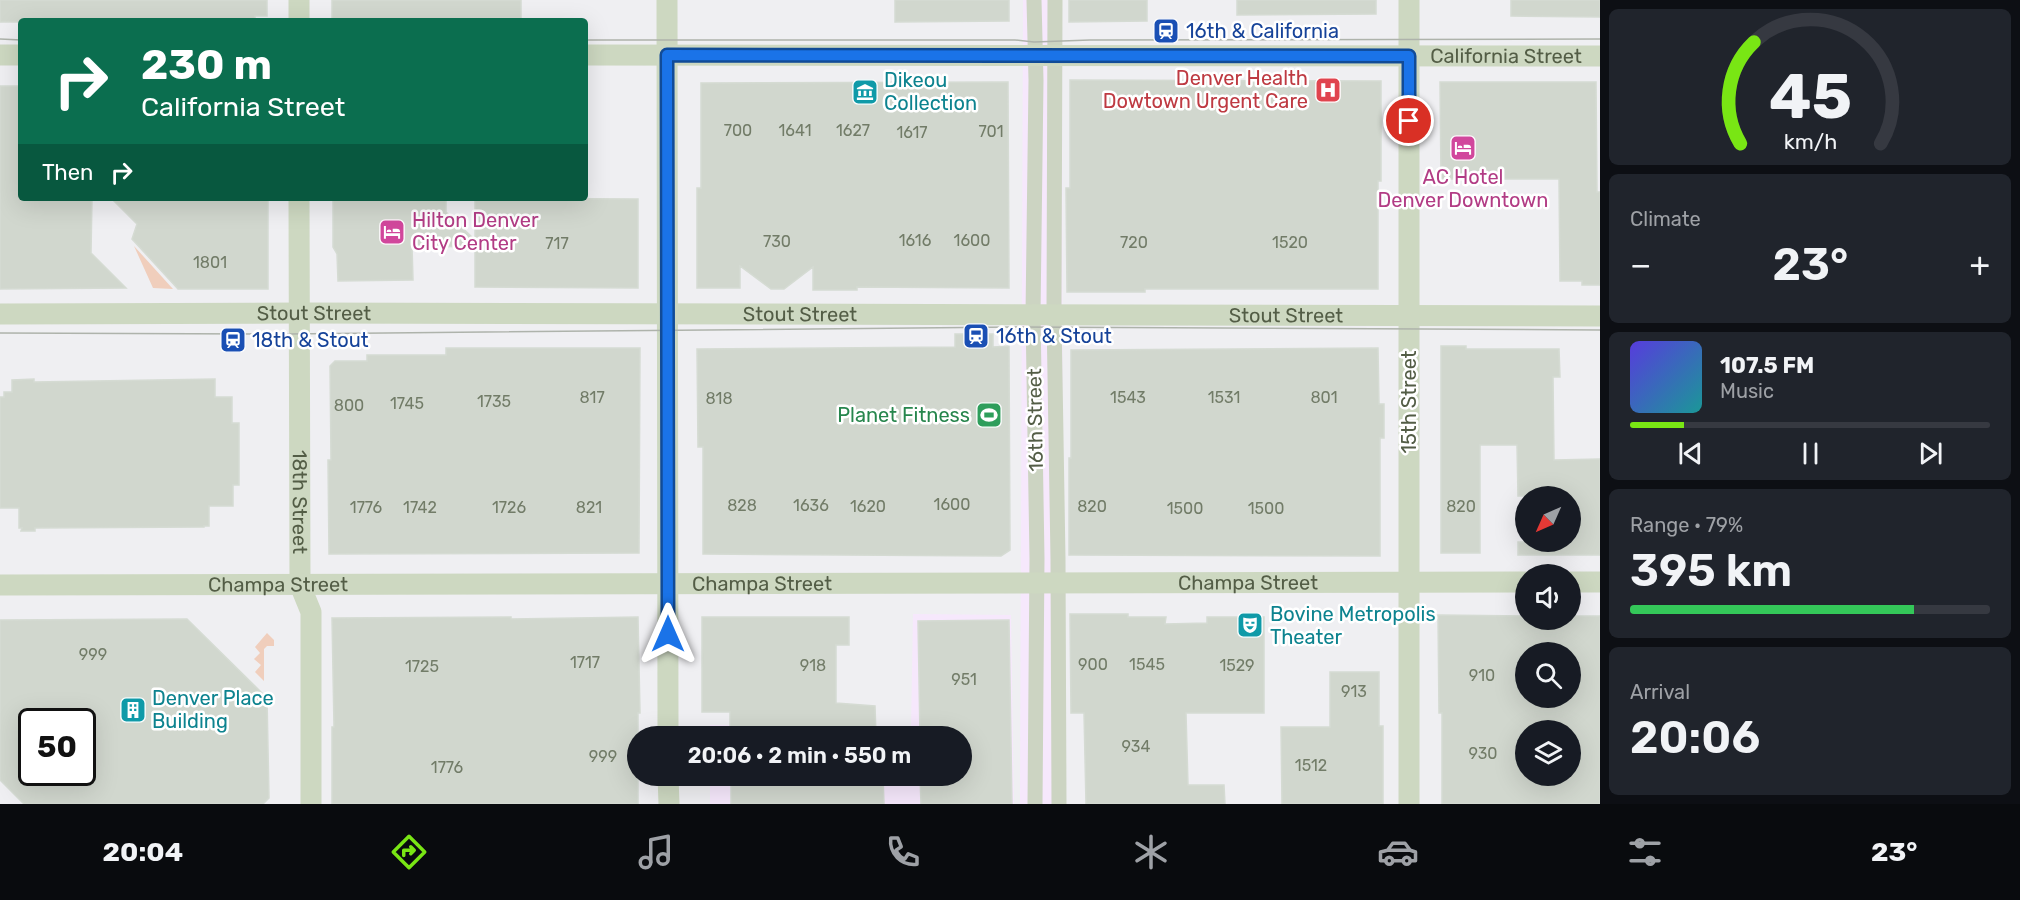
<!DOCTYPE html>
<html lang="en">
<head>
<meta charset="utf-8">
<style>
  body { margin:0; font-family:Rubik,sans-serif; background:#20242c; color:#f1f3f6; height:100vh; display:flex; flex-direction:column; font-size:22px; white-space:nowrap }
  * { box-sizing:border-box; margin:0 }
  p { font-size:20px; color:#9ea1a6 }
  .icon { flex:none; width:33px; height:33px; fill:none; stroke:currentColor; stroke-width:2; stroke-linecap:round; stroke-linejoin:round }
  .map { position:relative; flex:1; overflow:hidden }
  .panel { display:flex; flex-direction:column; gap:9px; padding:9px; background:#0d0f14; width:420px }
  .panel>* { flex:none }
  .banner { position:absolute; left:18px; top:18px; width:570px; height:183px; border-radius:6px; box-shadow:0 6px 24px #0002; background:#0b6e4f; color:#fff; overflow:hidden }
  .needle { width:39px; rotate:225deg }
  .buttons { position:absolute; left:1515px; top:486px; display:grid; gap:12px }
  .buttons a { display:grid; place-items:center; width:66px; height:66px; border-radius:50%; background:#171b24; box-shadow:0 6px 24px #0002; font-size:30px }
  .speed { position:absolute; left:18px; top:708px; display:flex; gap:12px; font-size:30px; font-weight:700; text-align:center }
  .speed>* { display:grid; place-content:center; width:78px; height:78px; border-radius:50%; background:#171b24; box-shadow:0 6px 24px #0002; line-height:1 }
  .speed .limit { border:3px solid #111; border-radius:9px; background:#fff; color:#111 }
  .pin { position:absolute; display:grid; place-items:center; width:51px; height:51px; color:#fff; margin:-26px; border:3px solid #fff; border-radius:50%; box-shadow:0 2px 6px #0007 }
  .me { position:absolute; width:66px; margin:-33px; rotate:0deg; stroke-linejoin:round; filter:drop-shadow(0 0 4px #0008) }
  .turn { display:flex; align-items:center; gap:21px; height:126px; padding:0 24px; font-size:27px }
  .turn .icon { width:78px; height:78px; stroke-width:2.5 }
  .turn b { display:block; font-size:42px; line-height:51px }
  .then { display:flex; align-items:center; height:57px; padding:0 24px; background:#0003; gap:12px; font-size:22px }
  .big { font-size:45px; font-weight:600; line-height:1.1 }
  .panel .tile { flex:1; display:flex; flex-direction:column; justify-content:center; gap:9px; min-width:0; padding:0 21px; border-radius:9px; background:#20242c }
  .panel .dial { align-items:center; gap:0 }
  .dial svg { height:156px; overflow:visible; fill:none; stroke:#363941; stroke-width:7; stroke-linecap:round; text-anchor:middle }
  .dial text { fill:#f1f3f6; stroke:none }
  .song { display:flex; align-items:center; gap:18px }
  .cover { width:72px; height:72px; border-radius:9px; background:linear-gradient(135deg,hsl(250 70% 55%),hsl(180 70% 35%)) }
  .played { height:6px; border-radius:3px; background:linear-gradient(90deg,#79e614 15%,#363941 15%) }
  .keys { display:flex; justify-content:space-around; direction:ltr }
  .heat { display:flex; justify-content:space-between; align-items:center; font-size:33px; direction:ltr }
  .charge { height:9px; border-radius:4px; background:linear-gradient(90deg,#34c759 79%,#363941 0) }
  .trip { position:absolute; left:627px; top:726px; width:345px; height:60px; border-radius:30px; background:#171b24; box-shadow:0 6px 24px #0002; font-weight:600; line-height:60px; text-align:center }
  .dock { display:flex; height:96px; justify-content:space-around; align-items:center; background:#090b0e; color:#9ea1a6 }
  .dock .icon { width:42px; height:42px }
  .dock .current { color:#79e614 }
  .dock b { font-size:27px; color:#f1f3f6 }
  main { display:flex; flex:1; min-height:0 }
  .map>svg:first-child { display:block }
</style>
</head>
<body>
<main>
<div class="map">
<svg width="1600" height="804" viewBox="0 0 1600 804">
  <rect width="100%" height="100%" fill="#efeff2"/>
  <!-- commercial -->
  <path fill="#f6e8fc" d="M1023,0H1062L1063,804H1020Z
    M913,614L1011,615L1014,804H710V776H962V736H710V725L911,728Z"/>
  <!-- green -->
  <path fill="#f0cebc" d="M134,246L173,289L153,288Z
    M267,633L274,640V646H267L264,649V681L255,672L261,665L254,659L260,653L255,647Z"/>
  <!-- building -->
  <path fill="#d1d7ce" stroke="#d5dbd3" stroke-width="1.5" fill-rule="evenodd" d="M0,0H267V16H255V21L0,22Z
    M332,0H521V18L332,20Z
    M895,0H1009V21L895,22Z
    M1069,0H1147V21L1069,22Z
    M1237,0H1376V14L1237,15Z
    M1511,0H1600V17L1511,16Z
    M1070,80L1381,81V181H1378V289H1145V292H1067L1066,188H1070Z
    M1008,82L1009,288L857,287V290H813V267L784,289H771L740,266V288H697V188H701V83Z
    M1440,82H1596L1597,192H1600V285H1582V281H1560L1559,179H1441Z
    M0,86H21V198H92L91,253L126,288L0,289Z
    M111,198H268V289H178L132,239L137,224Z
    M333,198H446V212L475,240V198L638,199V288L475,287V247L412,246L413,280L338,281L337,254L333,247Z
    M955,334H993V347L1009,346L1010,550L1001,556L703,554V447H698L697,349L955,347Z
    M1441,346H1466V349H1559L1560,377H1553L1554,460L1600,459V555H1518V542H1570V496H1518L1517,445H1480V553H1441Z
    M446,348H640L639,553L329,554L328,460H331L330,366L335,361H367V355H446Z
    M1378,348L1379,404H1384V438H1380V556L1069,555V458H1071V350Z
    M34,379V382L215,379V397H232V423H239V485H233V506H209V526H204V527L35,528V531H21L22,528H19V508H0V397H4V392H12V380Z
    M1070,614H1128V617H1166L1165,624L1207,623V617H1264V713H1186L1188,785H1224L1225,804H1086L1084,713H1071Z
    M1438,615L1526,616V620H1570V616H1600V804H1442V713H1439ZM1526,652H1570V698H1526ZM1526,730H1570V776H1526Z
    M511,617V619L638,617L640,713H638V804H332V727H334L332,618Z
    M702,617H849V645H836V703L875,706L876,736H730V712H702Z
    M187,619L267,698L269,798L263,804H24L0,780V620ZM32,722H82V772H32Z
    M1009,620L1012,804H921L920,776H962V736H920L918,621Z
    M1330,672H1379V726H1383V804H1282L1281,727H1330Z
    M731,776H883L884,804H731Z"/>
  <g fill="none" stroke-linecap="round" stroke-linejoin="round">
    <!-- street -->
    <path stroke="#ccd4c2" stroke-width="15" d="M1034,0L1036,80L1033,315L1037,558L1035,804
      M1055,0L1054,315L1058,559L1059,804"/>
    <!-- secondary -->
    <g stroke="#cdd8c1" stroke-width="21">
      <path d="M667,0L668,736"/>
      <path d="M299,21V0"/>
      <path d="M0,55H21"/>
      <path id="s1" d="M585,55L1600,56"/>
      <path id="s2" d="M299,198L300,585L311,612V804"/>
      <path id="s3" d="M0,314L299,313L1600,316"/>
      <path d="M1570,582H1600"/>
      <path id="s4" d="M0,585L1526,582"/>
      <path d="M668,776L669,804"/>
      <path d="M1409,804V0"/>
    </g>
    <!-- tram -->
    <path stroke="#aeb3ab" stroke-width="1.5" d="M0,39L21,40
      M585,40H1015L1034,42L1090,40L1600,39
      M0,333L286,334L1015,327L1600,330"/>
  </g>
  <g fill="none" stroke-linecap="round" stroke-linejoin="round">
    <!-- route casing -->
    <g stroke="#114b97" stroke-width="15">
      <path id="route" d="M668,634L667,55L1409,56V121"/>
    </g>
    <!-- route -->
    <use href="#route" stroke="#1a73e8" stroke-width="10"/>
  </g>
  <!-- icons -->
  <defs>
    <g id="station-square" transform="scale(1.35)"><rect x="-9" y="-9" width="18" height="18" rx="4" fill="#1a4fb4" stroke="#fff"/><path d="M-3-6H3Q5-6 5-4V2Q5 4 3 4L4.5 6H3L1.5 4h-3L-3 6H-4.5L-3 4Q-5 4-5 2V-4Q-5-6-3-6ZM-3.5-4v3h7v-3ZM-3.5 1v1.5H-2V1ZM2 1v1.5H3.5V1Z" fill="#fff"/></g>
    <g id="hospital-square" transform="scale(1.35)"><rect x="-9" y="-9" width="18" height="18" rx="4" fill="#e0444e" stroke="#fff"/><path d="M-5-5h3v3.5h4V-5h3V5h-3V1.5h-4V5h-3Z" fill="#fff"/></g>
    <g id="museum-square" transform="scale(1.35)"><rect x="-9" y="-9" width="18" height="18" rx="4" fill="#0f9aa8" stroke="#fff"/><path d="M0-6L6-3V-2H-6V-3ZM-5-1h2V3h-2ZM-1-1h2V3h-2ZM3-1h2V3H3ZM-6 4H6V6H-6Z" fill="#fff"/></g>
    <g id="hotel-square" transform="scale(1.35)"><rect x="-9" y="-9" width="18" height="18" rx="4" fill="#d1479c" stroke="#fff"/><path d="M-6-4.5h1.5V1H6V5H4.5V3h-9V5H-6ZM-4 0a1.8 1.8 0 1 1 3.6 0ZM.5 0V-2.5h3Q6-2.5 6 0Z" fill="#fff"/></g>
    <g id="stadium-square" transform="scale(1.35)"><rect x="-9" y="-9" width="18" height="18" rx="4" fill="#2e9e5b" stroke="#fff"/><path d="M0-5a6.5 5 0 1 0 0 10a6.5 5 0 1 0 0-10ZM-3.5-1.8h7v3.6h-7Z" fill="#fff"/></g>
    <g id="theatre-square" transform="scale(1.35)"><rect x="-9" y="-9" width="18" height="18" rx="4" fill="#0f9aa8" stroke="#fff"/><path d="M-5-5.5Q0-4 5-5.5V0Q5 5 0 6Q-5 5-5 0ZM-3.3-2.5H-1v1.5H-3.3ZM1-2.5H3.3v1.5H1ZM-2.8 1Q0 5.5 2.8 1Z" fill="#fff"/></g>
    <g id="building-square" transform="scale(1.35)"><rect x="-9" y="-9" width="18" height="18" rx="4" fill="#0f9aa8" stroke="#fff"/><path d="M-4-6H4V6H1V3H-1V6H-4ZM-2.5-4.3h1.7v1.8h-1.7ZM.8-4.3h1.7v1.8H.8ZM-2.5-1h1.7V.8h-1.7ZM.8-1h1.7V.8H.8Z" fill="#fff"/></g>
  </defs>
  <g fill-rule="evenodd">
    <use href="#station-square" x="1166" y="31"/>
    <use href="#hospital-square" x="1328" y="90"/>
    <use href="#museum-square" x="865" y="92"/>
    <use href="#hotel-square" x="1463" y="148"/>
    <use href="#hotel-square" x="392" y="232"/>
    <use href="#station-square" x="976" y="336"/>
    <use href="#station-square" x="233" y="340"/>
    <use href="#stadium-square" x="989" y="415"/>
    <use href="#theatre-square" x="1250" y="625"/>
    <use href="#building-square" x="133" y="710"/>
  </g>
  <g text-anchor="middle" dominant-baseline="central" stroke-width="5" stroke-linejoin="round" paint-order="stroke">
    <!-- number labels -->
    <g font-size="16" fill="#727c68">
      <text x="738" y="130">700</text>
      <text x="795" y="130">1641</text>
      <text x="853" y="130">1627</text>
      <text x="991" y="131">701</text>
      <text x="912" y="132">1617</text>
      <text x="915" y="240">1616</text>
      <text x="972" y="240">1600</text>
      <text x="777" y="241">730</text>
      <text x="1134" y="242">720</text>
      <text x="1290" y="242">1520</text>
      <text x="557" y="243">717</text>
      <text x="210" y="262">1801</text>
      <text x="592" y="397">817</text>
      <text x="1128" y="397">1543</text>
      <text x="1224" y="397">1531</text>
      <text x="1324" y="397">801</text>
      <text x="719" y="398">818</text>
      <text x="494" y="401">1735</text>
      <text x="407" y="403">1745</text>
      <text x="349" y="405">800</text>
      <text x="952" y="504">1600</text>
      <text x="742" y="505">828</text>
      <text x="811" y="505">1636</text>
      <text x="868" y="506">1620</text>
      <text x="1092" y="506">820</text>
      <text x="1461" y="506">820</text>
      <text x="366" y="507">1776</text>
      <text x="420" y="507">1742</text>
      <text x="509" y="507">1726</text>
      <text x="589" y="507">821</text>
      <text x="1185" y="508">1500</text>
      <text x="1266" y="508">1500</text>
      <text x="93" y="654">999</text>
      <text x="585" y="662">1717</text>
      <text x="1093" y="664">900</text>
      <text x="1147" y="664">1545</text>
      <text x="813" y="665">918</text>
      <text x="1237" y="665">1529</text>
      <text x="422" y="666">1725</text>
      <text x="1482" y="675">910</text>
      <text x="964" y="679">951</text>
      <text x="1354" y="691">913</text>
      <text x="1136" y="746">934</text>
      <text x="1483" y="753">930</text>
      <text x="603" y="756">999</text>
      <text x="1311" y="765">1512</text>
      <text x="447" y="767">1776</text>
    </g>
    <!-- transit labels -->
    <g font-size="20" fill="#164399" stroke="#fff" text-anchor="start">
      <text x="1186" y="31">16th &amp; California</text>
      <text x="996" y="336">16th &amp; Stout</text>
      <text x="252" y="340">18th &amp; Stout</text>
    </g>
    <!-- street labels -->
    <g font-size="20" fill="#535d46" stroke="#fff">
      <text stroke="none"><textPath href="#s1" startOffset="921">California Street</textPath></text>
      <text stroke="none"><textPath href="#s3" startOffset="314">Stout Street</textPath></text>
      <text stroke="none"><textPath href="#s3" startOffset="800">Stout Street</textPath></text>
      <text stroke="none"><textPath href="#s3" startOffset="1286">Stout Street</textPath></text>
      <text transform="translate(1409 402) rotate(-90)">15th Street</text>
      <text transform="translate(1035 420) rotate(-91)">16th Street</text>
      <text stroke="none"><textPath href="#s2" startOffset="304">18th Street</textPath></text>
      <text stroke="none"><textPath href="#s4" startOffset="1248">Champa Street</textPath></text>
      <text stroke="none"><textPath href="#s4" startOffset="278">Champa Street</textPath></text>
      <text stroke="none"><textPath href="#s4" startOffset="762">Champa Street</textPath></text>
    </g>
    <!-- health labels -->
    <g font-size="20" fill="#be3a42" stroke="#fff" text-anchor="end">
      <text x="1308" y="78">Denver Health<tspan x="1308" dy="23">Dowtown Urgent Care</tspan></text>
    </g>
    <!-- culture labels -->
    <g font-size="20" fill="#0d838f" stroke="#fff" text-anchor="start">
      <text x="884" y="80">Dikeou<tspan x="884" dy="23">Collection</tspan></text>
      <text x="1270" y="614">Bovine Metropolis<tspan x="1270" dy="23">Theater</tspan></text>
      <text x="152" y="698">Denver Place<tspan x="152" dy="23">Building</tspan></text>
    </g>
    <!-- hotel labels -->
    <g font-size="20" fill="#b23c85" stroke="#fff">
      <text x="1463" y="177">AC Hotel<tspan x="1463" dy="23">Denver Downtown</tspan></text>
      <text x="412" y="220" text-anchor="start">Hilton Denver<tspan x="412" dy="23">City Center</tspan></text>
    </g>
    <!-- leisure labels -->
    <g font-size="20" fill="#27864d" stroke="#fff" text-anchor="end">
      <text x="970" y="415">Planet Fitness</text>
    </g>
  </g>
</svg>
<div class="buttons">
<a><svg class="needle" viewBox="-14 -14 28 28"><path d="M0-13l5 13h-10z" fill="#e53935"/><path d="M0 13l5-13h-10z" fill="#9ea1a6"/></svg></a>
<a><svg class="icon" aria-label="sound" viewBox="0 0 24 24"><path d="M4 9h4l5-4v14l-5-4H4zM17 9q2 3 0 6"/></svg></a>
<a><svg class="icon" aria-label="search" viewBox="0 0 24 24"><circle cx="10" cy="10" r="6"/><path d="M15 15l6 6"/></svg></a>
<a><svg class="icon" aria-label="layers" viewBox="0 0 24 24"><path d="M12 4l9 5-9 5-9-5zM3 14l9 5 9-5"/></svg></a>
</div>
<div class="speed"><div class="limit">50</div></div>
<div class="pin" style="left:1409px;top:121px;background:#d93025"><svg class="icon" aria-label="arrive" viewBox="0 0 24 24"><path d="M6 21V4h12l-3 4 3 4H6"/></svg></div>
<svg class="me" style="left:668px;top:634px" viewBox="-20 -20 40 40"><path d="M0-17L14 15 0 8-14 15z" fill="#1a73e8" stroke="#fff" stroke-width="4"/></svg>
<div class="trip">20:06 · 2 min · 550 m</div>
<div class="banner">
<div class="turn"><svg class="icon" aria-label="right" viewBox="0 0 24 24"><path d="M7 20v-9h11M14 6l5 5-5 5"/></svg><div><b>230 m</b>California Street</div></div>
<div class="then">Then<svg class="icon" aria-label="right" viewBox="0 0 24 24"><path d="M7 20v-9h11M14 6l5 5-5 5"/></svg></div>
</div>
</div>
<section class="panel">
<div class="tile dial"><svg viewBox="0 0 100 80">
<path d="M14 69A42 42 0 1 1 86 69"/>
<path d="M14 69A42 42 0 0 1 21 17" stroke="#79e614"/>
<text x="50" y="56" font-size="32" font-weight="700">45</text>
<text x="50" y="72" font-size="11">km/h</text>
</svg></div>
<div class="tile"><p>Climate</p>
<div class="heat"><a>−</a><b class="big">23°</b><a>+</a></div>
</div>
<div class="tile">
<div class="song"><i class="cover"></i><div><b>107.5 FM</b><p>Music</p></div></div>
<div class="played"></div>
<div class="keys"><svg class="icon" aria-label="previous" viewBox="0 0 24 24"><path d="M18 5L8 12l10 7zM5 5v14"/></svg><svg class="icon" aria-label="pause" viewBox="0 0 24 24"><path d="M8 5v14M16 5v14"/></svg><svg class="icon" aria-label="next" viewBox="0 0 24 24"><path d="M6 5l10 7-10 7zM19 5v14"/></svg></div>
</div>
<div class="tile"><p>Range · 79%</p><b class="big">395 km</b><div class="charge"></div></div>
<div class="tile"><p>Arrival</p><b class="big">20:06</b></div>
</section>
</main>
<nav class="dock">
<b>20:04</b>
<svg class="icon current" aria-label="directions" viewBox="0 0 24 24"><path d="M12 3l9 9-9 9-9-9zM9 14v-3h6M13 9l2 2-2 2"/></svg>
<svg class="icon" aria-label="music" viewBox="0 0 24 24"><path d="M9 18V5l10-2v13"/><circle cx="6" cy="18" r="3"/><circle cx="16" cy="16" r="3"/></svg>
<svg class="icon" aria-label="phone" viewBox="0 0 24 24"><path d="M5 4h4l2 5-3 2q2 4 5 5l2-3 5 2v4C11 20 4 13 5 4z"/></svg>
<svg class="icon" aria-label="climate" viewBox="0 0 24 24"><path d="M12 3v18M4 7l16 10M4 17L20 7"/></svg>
<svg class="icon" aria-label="car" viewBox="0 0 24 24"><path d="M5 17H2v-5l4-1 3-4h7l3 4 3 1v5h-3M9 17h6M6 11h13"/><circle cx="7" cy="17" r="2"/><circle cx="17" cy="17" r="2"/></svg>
<svg class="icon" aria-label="filters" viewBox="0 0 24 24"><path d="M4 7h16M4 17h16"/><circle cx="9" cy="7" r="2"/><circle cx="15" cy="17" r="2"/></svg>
<b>23°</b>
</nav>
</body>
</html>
